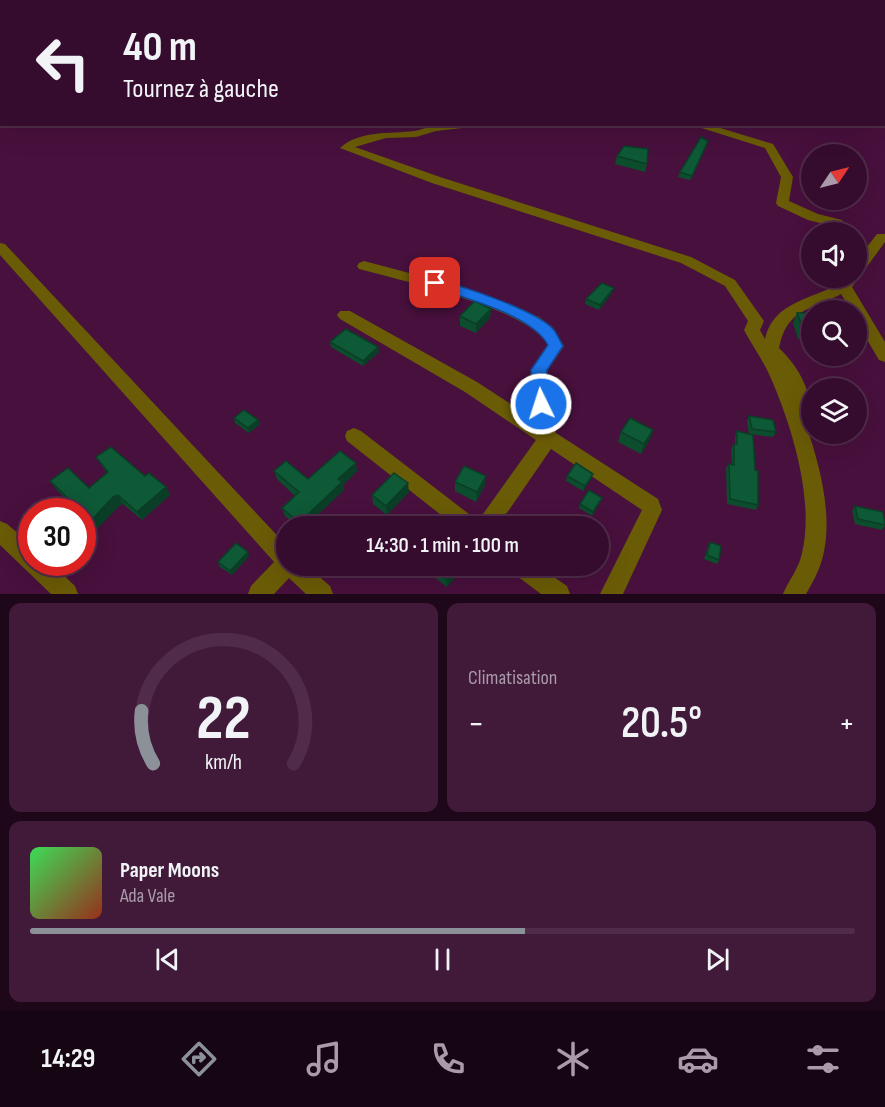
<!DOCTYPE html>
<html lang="fr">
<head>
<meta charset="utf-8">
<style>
  body { margin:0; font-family:"Sofia Sans Condensed",sans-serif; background:#411a3a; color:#f1f3f6; height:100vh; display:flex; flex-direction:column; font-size:22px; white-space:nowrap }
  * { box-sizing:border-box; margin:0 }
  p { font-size:20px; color:#aa9baa }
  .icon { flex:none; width:33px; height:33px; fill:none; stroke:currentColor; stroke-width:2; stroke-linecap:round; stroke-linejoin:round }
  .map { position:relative; height:594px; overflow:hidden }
  .panel { display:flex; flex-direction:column; gap:9px; padding:9px; background:#1e0719; flex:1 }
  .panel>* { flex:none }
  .hud { position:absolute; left:0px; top:0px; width:885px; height:126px; box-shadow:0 6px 24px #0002,0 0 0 2px #502c4a; background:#360c2e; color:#f1f3f6; overflow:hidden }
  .needle { width:39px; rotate:55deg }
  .buttons { position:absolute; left:801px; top:144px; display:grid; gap:12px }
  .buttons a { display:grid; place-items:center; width:66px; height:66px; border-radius:50%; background:#360c2e; box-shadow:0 6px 24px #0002,0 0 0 2px #502c4a; font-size:30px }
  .speed { position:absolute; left:18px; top:498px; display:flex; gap:12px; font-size:30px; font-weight:700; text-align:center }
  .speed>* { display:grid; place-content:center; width:78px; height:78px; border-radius:50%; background:#360c2e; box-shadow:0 6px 24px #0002,0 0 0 2px #502c4a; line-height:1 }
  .speed .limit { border:9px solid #d22; background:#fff; color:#111 }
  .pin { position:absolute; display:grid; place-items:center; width:51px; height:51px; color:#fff; margin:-26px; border-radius:12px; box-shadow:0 3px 9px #0006 }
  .me { position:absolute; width:66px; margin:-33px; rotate:356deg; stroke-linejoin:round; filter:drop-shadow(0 0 4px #0008) }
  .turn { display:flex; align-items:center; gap:21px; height:126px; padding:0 24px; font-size:27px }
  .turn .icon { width:78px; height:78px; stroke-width:2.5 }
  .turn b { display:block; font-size:42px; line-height:51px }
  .big { font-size:45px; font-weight:600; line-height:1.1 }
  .panel .widget { flex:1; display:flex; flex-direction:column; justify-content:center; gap:9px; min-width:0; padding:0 21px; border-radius:12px; background:#411a3a }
  .panel .dial { align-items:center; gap:0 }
  .dial svg { height:156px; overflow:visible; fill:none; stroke:#502c4a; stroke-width:7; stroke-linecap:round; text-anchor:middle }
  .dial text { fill:#f1f3f6; stroke:none }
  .song { display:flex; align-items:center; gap:18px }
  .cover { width:72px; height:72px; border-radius:9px; background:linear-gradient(135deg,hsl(130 70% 55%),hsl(10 70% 35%)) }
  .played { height:6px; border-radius:3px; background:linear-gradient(90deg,#8c9099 60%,#502c4a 60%) }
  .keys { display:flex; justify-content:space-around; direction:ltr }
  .heat { display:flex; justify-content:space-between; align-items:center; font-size:33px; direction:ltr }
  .panel .tiles { flex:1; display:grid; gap:9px; grid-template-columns:1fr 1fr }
  .widget:last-child { grid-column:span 2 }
  .trip { position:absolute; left:276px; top:516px; width:333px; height:60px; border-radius:30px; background:#360c2e; box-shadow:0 6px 24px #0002,0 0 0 2px #502c4a; font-weight:600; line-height:60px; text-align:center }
  .tab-bar { display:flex; height:96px; justify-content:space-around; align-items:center; background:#160512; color:#aa9baa }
  .tab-bar .icon { width:42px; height:42px }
  .tab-bar .selected { color:#8c9099 }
  .tab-bar b { font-size:27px; color:#f1f3f6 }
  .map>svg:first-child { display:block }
</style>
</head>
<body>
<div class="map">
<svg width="885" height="594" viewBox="0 0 885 594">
  <rect width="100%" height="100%" fill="#48103d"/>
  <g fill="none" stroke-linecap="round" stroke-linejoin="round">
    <!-- minor -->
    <path fill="#6a5b06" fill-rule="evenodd" d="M79,0H89L78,2Z
      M0,29H2L0,35Z
      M437,124H476L471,127L436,131L416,137L386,138L355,147L440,177L691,257L735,280L764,321L760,330L765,339C772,307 801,301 826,290C838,284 843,278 856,278V261L877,234H885V242L852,287L885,342V362L879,360L856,321V310H851L841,294C810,311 787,308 779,348C801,369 812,393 812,423L807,428C820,466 833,516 823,556C820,569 813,582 806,594H783C789,580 799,568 802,553C815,499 791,423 769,374C762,359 752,345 744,330L748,321L725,286L681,263L432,183L340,148C359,130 391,134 414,131C422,130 430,126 437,124Z
      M689,124H707L773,144L793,177L789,201L818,214L842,220L848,232H835L832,226L808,220L778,206L776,203L781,177L765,148Z
      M0,243L5,244L286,545V566H307L330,586L333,594H306L289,578L274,594H248L251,586L274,562L0,255Z
      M364,261L462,287L539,317L552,327L564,346L547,371V387L556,433L658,499L662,510L623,594H600L642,510L551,449L498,526H455L347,441L345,436L347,431L354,428L361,431L478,521L536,440L465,392L340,319L337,315L340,311H350L477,382L535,420L529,387L531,370L548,345C531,309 399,280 359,269L357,266L359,263Z
      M0,521L7,524L32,545V562H50L75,586L78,594H51L0,545Z
      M510,566H538L567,586L570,594H541L513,573Z"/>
  </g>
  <!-- wall -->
  <path fill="#0c4d2e" d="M707,145L690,180L678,177L680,172Z
    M617,156L647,164L645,172L615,164Z
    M612,293L599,310L585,304L586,299Z
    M491,309L490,318L476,333L460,326V316Z
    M797,313H812V340L798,339L793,323Z
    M330,342L379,352L363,366L331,347Z
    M554,404L567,410L558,423L556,422L554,409Z
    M749,416L776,432L773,437L749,434L747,421Z
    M234,418L258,420L260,424L249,433L235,423Z
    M653,430L650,439L641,454L618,442L621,432Z
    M737,431L755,470L758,505L756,510L727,504L726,468L729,464H732L731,448L734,444H735V436Z
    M96,457L145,476L166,487L170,495L142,520L123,504L119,506L91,535L82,530V512L74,507L56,489L50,481L89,488L107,473Z
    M274,471L308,479L357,471L343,485L344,490L306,526H297L285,516L282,508L295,496L277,479Z
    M593,474L591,479L583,491L566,481L567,476Z
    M455,482L485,485L476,502L455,491Z
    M409,492L387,515L373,504L372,495Z
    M600,502L592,516L579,508L580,504Z
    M855,506L885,522V526L882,530L855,524L852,511Z
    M710,542L719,560L717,564L704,559L708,546Z
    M249,556L232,575L220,567L218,562Z
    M420,566H465L447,587Z"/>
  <!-- shaded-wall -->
  <path fill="#0a3e26" d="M614,288L612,293L599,310L600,305Z
    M491,309L490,318L476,333V324Z
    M378,347L379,352L363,366V361Z
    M568,405L567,410L558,423V418Z
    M258,420L260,424L249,433L248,428Z
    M653,430L650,439L641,454L644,444Z
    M356,463L357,471L343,485L344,490L306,526H300L299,523L338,479Z
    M593,474L591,479L583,491L585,486Z
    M486,476L485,485L476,502L477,492Z
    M408,483L409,492L387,515L386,506Z
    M166,487L170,495L142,520L137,512Z
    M118,495L123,504L119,506L91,535L85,527L113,497Z
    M602,498L600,502L592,516L593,512Z
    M248,552L249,556L232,575L230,571Z
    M459,566H465L447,587V580Z"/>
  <!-- building -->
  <path fill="#0e5936" stroke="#0a3e26" stroke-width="1.5" d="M701,137L708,141L692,176L680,172Z
    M624,146L648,149L647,164L617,156Z
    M602,283L614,288L600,305L586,299Z
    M475,301L491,309L476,324L460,316Z
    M797,313H812V330L803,329Z
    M346,329L378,347L363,361L330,342Z
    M558,400L568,405L558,418L557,417L554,404Z
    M244,410L258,420L248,428L234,418Z
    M749,416L773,420L776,432L752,429Z
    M630,418L653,430L644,444L621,432Z
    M737,431L753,435L755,470L758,471V505L730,499L729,464L734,465V444H737Z
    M111,447L145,476L149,473L166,487L137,512L118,495L113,497L85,527L82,525V512H69L76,506L50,481L68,468L89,488L108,472L96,457Z
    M340,451L356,463L338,479L342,482L299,523L282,508L299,492L274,471L286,461L308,479Z
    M576,463L593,474L585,486L567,476Z
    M464,466L486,476L477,492L455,482Z
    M394,473L408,483L386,506L372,495Z
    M589,490L602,498L593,512L580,504Z
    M855,506L883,512L885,525L858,519Z
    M506,514L514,519L509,526H501L497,524Z
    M422,521L430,526H417Z
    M710,542L721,546L719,560L707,555Z
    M236,543L248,552L230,571L218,562Z
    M428,566H459L447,580Z"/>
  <!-- route -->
  <path fill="#1a73e8" stroke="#114b97" stroke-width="1.5" d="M435,279C461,286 537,310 554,330C557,334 560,341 563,346L547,370C547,377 546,380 546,387C545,395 551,400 547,408L541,410L536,408C529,395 533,383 531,370L548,345C531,314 463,298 430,286L428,283L430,280Z"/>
</svg>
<div class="buttons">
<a><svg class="needle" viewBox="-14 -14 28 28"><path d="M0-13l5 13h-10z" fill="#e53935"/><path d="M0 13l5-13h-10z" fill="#aa9baa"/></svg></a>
<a><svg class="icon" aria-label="sound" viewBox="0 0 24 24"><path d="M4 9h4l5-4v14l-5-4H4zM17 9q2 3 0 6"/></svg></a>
<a><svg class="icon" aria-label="search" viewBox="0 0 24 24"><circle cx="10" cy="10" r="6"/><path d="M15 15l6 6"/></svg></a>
<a><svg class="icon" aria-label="layers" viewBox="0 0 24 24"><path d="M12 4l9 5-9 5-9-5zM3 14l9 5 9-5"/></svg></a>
</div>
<div class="speed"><div class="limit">30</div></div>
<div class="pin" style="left:435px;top:283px;background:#d93025"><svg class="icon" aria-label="arrive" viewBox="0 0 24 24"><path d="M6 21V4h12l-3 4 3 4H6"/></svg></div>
<svg class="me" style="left:541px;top:404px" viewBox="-20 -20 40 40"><circle r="17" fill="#1a73e8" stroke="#fff" stroke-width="3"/><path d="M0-11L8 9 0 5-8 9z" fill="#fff"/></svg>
<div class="trip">14:30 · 1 min · 100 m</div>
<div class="hud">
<div class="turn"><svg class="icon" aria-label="left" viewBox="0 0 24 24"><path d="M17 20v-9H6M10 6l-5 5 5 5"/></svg><div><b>40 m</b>Tournez à gauche</div></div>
</div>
</div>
<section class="panel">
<div class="tiles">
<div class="widget dial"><svg viewBox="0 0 100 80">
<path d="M14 69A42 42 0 1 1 86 69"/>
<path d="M14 69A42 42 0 0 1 8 42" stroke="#8c9099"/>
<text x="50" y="56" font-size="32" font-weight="700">22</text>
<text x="50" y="72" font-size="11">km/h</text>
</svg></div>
<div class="widget"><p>Climatisation</p>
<div class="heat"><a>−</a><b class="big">20.5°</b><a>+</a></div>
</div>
<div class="widget">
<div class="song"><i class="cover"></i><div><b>Paper Moons</b><p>Ada Vale</p></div></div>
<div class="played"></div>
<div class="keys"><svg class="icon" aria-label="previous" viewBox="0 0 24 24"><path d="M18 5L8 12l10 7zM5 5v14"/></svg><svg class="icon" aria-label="pause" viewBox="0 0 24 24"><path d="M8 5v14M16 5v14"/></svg><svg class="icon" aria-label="next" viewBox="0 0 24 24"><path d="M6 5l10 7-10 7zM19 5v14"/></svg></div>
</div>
</div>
</section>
<nav class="tab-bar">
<b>14:29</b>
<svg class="icon selected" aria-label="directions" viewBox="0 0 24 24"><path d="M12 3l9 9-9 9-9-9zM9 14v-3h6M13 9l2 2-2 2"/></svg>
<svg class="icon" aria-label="music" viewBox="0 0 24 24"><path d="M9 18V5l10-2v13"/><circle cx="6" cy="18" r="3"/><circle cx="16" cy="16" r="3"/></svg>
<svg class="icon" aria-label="phone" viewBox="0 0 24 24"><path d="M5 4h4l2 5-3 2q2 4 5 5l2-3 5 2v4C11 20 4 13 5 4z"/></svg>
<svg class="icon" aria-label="climate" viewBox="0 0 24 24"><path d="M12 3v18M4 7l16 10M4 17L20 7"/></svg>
<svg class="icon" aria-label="car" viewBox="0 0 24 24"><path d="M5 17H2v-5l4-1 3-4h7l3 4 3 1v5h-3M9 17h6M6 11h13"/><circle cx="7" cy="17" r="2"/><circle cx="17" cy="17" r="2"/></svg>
<svg class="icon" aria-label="filters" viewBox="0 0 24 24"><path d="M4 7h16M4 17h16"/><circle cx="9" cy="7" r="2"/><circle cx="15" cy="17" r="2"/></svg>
</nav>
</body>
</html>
